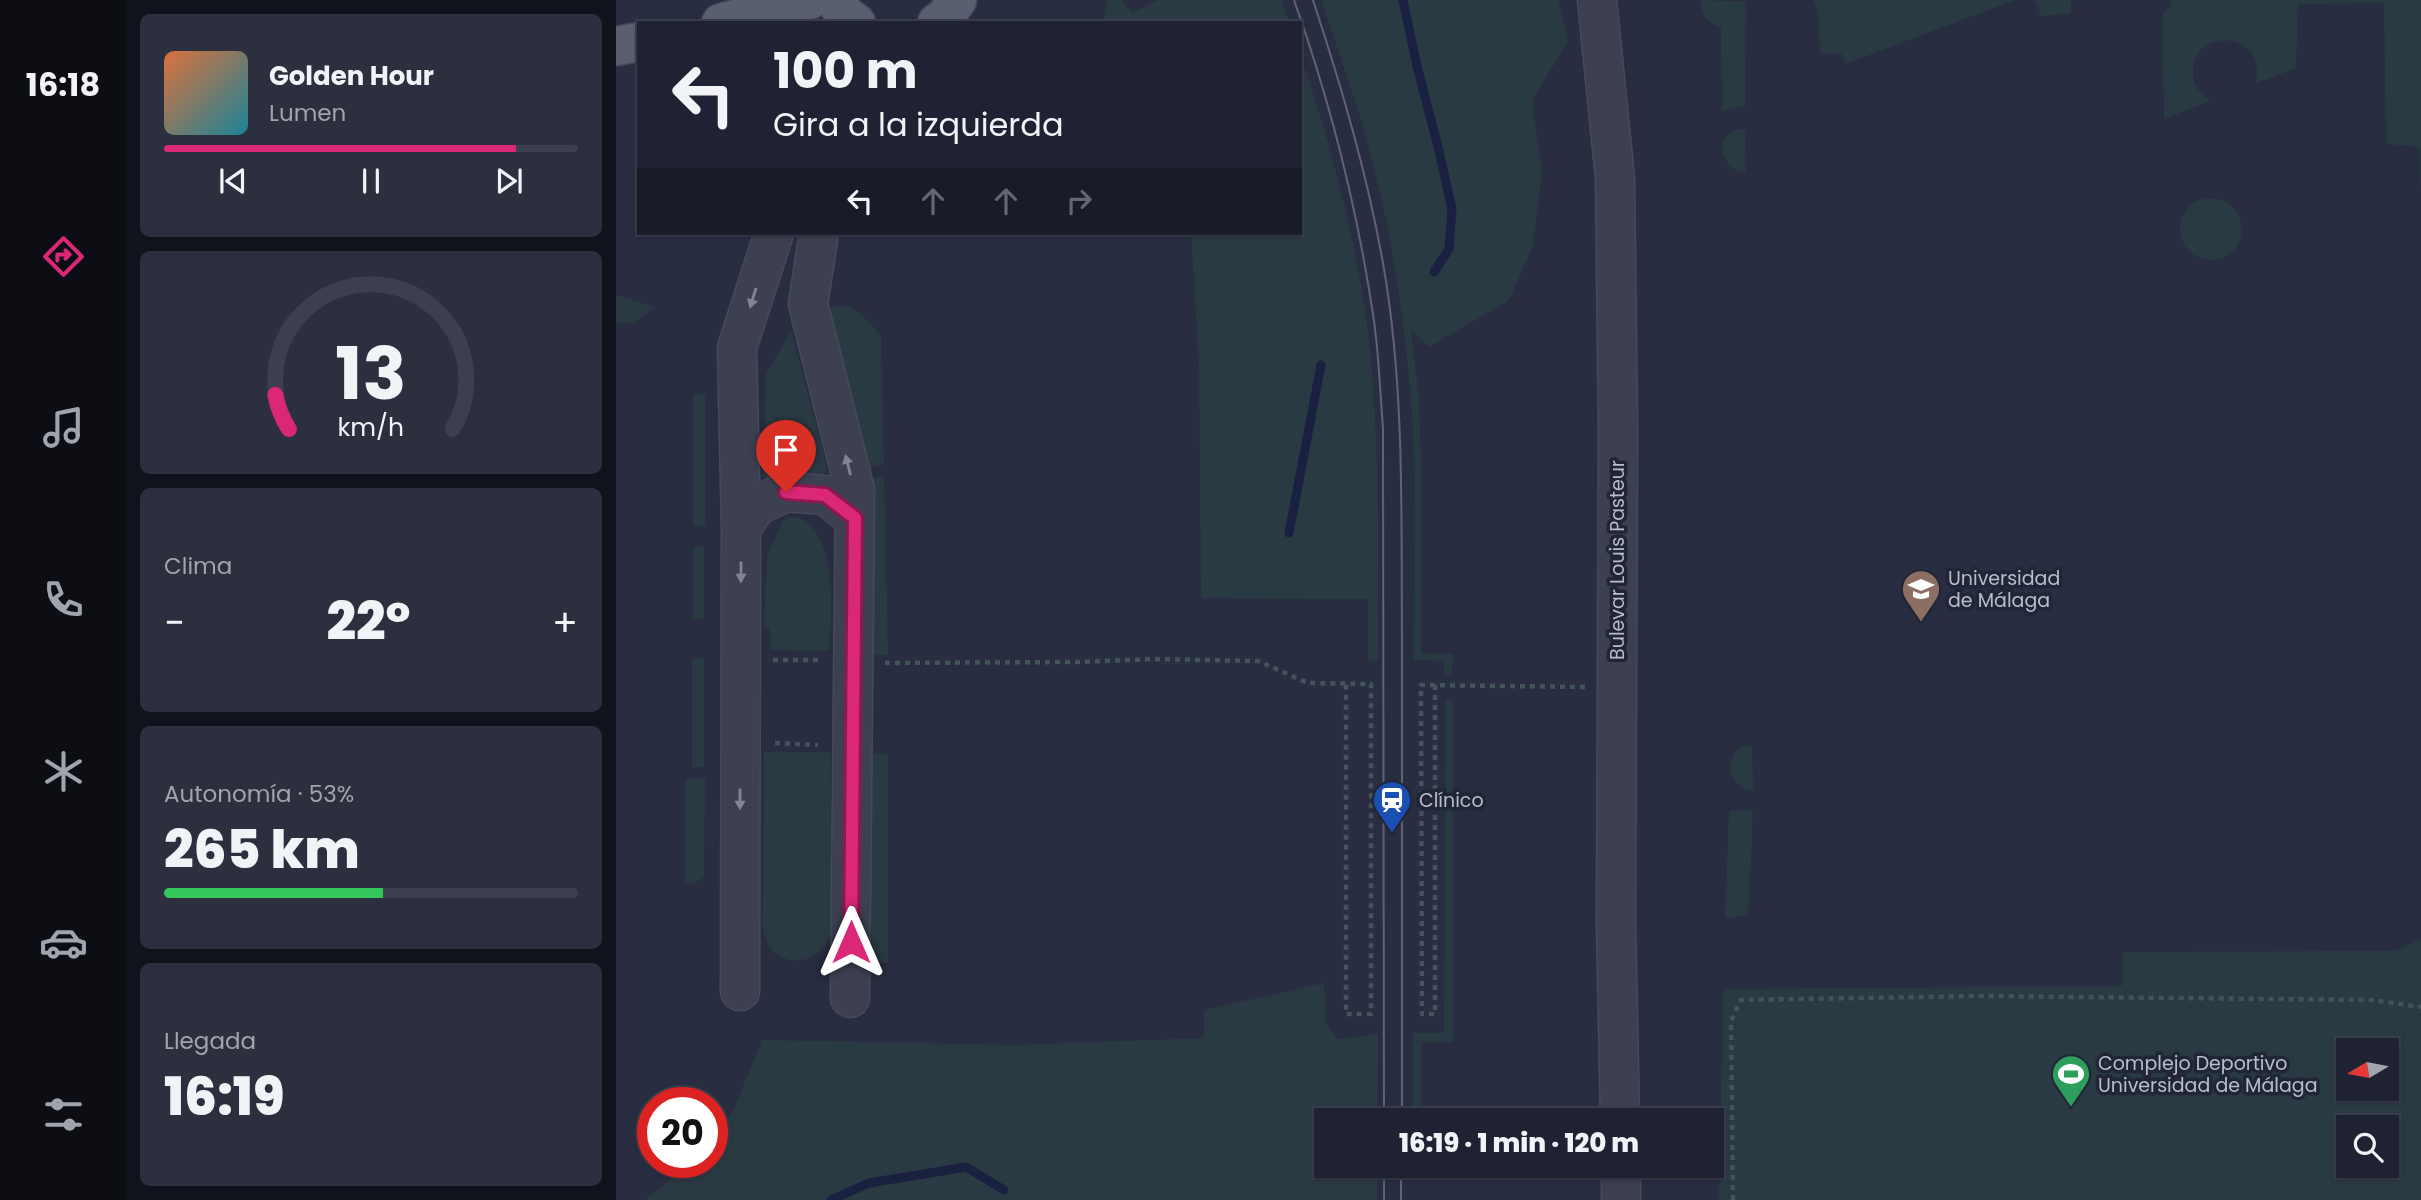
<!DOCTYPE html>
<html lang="es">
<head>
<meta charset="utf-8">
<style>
  body { margin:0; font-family:Poppins,sans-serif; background:#2b2f3e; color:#f1f3f6; height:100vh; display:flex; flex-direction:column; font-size:26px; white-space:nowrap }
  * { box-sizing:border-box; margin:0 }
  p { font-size:23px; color:#a1a4ac }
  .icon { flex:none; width:38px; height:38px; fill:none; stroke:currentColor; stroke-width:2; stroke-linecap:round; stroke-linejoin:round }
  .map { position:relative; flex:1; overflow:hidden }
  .side { display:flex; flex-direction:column; gap:14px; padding:14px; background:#10131c; width:490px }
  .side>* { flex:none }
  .top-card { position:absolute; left:21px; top:21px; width:665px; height:214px; border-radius:0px; box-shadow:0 2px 5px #0004,0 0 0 2px #3c3f4d; background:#1e2232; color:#f1f3f6; overflow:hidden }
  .needle { width:46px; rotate:260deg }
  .fabs { position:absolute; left:1720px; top:1038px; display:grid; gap:14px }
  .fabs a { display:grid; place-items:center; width:63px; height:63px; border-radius:0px; background:#1e2232; box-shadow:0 2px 5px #0004,0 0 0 2px #3c3f4d; font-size:35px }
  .speed { position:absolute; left:21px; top:1087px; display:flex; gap:14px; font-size:35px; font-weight:700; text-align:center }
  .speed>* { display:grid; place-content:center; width:91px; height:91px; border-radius:50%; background:#1e2232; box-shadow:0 2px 5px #0004,0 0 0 2px #3c3f4d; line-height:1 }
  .speed .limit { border:10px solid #d22; background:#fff; color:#111 }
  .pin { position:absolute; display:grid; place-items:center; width:60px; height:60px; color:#fff; margin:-72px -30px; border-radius:50% 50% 50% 0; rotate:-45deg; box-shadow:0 0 7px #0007 }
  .pin .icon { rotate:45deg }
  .me { position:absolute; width:77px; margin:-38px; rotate:0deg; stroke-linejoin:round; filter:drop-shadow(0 0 5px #0008) }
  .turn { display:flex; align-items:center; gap:24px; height:147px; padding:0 21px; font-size:32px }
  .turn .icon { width:91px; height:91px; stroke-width:2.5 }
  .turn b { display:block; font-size:49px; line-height:60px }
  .lanes { display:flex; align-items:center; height:66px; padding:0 21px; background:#0003; justify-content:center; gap:35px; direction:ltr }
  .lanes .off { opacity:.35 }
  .big { font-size:52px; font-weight:800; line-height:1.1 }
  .side .card { flex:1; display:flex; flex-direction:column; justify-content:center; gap:10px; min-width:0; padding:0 24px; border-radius:10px; background:#2b2f3e }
  .side .dial { align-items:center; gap:0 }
  .dial svg { height:182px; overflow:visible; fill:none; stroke:#3c3f4d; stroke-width:7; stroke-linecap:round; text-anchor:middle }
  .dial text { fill:#f1f3f6; stroke:none }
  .song { display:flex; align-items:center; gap:21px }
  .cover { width:84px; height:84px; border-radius:10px; background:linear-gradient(135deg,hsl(20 70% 55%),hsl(190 70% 35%)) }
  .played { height:7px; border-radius:4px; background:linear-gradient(90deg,#db2777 85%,#3c3f4d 85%) }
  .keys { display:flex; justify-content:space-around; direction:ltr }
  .heat { display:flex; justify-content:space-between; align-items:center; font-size:38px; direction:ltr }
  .charge { height:10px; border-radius:5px; background:linear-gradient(90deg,#34c759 53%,#3c3f4d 0) }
  .trip { position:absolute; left:698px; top:1108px; width:410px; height:70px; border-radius:0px; background:#1e2232; box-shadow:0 2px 5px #0004,0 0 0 2px #3c3f4d; font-weight:800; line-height:70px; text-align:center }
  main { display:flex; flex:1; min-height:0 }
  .tab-bar { display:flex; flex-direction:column; width:126px; justify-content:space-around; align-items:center; background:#0c0e14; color:#a1a4ac }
  .tab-bar .icon { width:49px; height:49px }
  .tab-bar .on { color:#db2777 }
  .tab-bar b { font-size:32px; color:#f1f3f6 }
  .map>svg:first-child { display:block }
</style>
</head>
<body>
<main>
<nav class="tab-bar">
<b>16:18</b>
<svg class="icon on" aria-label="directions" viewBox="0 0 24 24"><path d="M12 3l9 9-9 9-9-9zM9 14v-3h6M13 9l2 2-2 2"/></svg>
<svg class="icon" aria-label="music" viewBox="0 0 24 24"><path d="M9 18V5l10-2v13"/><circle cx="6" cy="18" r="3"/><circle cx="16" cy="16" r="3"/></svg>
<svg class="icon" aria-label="phone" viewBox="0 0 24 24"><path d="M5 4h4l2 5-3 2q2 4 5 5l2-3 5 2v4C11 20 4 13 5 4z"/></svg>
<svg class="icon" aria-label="climate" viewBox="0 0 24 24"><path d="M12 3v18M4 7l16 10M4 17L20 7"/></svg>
<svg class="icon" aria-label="car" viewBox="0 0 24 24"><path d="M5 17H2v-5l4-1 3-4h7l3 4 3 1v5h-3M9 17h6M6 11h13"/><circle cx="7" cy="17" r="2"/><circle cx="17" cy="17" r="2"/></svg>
<svg class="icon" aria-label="filters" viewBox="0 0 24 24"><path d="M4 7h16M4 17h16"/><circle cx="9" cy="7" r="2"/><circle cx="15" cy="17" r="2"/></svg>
</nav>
<section class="side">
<div class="card">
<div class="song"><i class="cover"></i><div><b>Golden Hour</b><p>Lumen</p></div></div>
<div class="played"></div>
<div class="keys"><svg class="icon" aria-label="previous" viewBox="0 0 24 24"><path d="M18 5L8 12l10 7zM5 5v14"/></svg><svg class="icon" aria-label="pause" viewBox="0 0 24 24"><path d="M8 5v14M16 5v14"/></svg><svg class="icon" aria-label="next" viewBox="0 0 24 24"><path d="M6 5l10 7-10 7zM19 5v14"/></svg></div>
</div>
<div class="card dial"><svg viewBox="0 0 100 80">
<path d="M14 69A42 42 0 1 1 86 69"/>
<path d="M14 69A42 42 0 0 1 8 54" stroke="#db2777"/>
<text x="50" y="56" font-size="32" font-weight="700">13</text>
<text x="50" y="72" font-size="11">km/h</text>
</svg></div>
<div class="card"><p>Clima</p>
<div class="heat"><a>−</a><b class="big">22°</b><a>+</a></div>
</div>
<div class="card"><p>Autonomía · 53%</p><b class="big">265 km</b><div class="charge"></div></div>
<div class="card"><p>Llegada</p><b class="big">16:19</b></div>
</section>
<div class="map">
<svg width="1805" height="1200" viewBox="0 0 1805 1200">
  <rect width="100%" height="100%" fill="#282d42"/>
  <!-- green -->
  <path fill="#2a3a43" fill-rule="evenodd" d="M492,0H506L516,13L542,0H666L674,23H487Z
    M705,0H942L952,42L916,100L926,173L917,246L893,300L813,347L795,331L803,399L805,460V654H837L836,674H828V661L798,660C798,574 802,486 795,399C787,308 773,215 747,127C734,84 720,42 705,0Z
    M1085,0L1130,2L1129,106L1106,111L1105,27C1091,23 1084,15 1085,0Z
    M1198,0H1399L1229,64L1225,53H1204L1202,14Z
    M1419,0H1455V13L1425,16Z
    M1554,0H1805V197L1804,147L1770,144L1768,3L1682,4L1680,68L1639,84C1655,32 1574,24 1577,75C1578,86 1585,96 1595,101L1548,119L1546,14L1554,7Z
    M684,54C707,121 726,188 740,258C767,389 761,527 762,660L752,661V599L585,598L583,365L575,233H684Z
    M1129,129L1130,173C1108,172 1097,140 1117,131C1121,129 1125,130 1129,129Z
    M1564 229a31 31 0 1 1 62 0a31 31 0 1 1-62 0Z
    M0,295L40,307L17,323H0Z
    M210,307H236L250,319L265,336L268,465L249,468Z
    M175,331L211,466L209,473L206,475L193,473L151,482L148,479L150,374Z
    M77,394H89V526H77Z
    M268,476L272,655L251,654L250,479Z
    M181,517C224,534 214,613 214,651L154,650V627L148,626L151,556L167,520Z
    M77,547H88V619L77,620Z
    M76,658H88V767H76Z
    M830,700H837V1042H806V1120H797V1033H828Z
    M1136,746L1137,790C1113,788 1108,763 1123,747Z
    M148,752H214L216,930C210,955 182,971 159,953C151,947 149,936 147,927Z
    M254,754H272V963H256Z
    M69,779H89L88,877L77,884L69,883Z
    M1113,811H1137L1133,905L1130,915L1109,918Z
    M1805,939V1200H1103L1107,989L1506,986L1507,952L1762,951L1781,950ZM1732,1050H1771V1088H1732ZM1732,1127H1771V1166H1732Z
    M708,983L710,1022L721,1039L762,1034L761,1120H710V1166H761V1200H29L78,1162H96V1138L117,1111L146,1040L402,1045L588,1038V1010Z"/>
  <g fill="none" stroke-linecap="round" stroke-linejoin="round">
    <!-- stream -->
    <path stroke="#1a2140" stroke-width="9" d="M787,0L801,66L823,151L836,209L833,249L818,272
      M673,533L705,365
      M215,1200L253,1183L350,1167L388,1190"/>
    <!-- minor casing -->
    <g stroke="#46495b" stroke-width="41">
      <path id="minor" d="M981,0L999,178L1002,431L1000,923L1004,1120
        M203,233L192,304L239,490L234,998
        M125,529L140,506L170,492L209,495L238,518
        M124,991L125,529L121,348L158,233
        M1005,1166V1200"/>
    </g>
    <!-- major casing -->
    <g stroke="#46495b" stroke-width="41">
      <path id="major" d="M219,0L229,15L240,23
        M105,23L193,0
        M321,23L330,16L341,0
        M0,46L23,42"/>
    </g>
    <!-- path -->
    <path stroke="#43535a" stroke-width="4.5" stroke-dasharray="5 5" stroke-linecap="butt" d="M157,660H204
      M269,663L461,662L536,659L642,661L692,683L755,684V1014H730V682
      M819,685V1014H806L805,685L969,687
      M159,743L202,745
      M1117,1200L1115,1021L1125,1000L1363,996L1756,1000L1805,1007"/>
    <!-- minor -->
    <use href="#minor" stroke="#3c4051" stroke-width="38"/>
    <!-- major -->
    <use href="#major" stroke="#5a5e71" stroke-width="38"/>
    <!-- tram -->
    <path stroke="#5e6378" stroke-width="2" d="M678,0C715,104 742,212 758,321C763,356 764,392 767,428L768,1120
      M697,0C726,89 752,176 768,269C789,392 785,519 786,643C786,802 786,961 786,1120
      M768,1200V1166
      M785,1200V1166"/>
  </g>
  <!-- one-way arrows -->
  <defs><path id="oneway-solid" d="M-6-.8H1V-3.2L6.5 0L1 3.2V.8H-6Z" transform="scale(1.75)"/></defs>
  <g fill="#818494">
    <use href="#oneway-solid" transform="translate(137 298) rotate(107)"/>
    <use href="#oneway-solid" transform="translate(232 465) rotate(-104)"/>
    <use href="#oneway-solid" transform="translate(125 572) rotate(90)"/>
    <use href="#oneway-solid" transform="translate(124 799) rotate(90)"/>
  </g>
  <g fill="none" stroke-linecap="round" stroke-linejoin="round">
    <!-- route casing -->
    <g stroke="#8e194d" stroke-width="18">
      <path id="route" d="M170,492L209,495L239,518L235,942"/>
    </g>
    <!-- route -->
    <use href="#route" stroke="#db2777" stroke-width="12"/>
  </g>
  <!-- icons -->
  <defs>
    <g id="university-pin" transform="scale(2.0125)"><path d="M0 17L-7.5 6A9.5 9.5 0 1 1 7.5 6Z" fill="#8d6e63" stroke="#202537"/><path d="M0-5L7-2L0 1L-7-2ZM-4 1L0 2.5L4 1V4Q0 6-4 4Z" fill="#fff"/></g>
    <g id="station-pin" transform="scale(2.0125)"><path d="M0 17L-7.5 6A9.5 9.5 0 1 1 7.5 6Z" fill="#1a4fb4" stroke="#202537"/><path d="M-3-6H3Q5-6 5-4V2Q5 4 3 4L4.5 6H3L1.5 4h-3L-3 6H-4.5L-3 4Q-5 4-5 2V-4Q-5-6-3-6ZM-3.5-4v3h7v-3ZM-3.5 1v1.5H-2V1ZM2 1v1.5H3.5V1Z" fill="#fff"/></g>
    <g id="stadium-pin" transform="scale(2.0125)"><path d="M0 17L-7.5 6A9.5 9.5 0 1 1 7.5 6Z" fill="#2e9e5b" stroke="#202537"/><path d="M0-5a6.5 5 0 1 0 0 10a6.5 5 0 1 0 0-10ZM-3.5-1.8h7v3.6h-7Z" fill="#fff"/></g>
  </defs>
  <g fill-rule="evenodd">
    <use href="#university-pin" x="1305" y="589"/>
    <use href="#station-pin" x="776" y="800"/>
    <use href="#stadium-pin" x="1455" y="1074"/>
  </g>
  <g text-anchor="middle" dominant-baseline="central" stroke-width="7" stroke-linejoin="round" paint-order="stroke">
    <!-- street labels -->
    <g font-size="19" fill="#b9bccb" stroke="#202537">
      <text transform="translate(1001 560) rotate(-90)">Bulevar Louis Pasteur</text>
    </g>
    <!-- poi labels -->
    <g font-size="19" fill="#b9bccb" stroke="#202537" text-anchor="start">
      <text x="1332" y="578">Universidad<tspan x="1332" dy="22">de Málaga</tspan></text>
      <text x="803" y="800">Clínico</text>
      <text x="1482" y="1063">Complejo Deportivo<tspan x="1482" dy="22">Universidad de Málaga</tspan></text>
    </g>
  </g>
</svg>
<div class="fabs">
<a><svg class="needle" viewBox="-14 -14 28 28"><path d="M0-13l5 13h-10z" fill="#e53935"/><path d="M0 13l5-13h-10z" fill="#a1a4ac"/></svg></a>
<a><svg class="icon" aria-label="search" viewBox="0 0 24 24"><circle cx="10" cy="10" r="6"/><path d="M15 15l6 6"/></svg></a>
</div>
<div class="speed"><div class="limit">20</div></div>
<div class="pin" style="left:170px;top:492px;background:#d93025"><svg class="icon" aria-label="arrive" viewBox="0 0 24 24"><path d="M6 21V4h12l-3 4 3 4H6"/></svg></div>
<svg class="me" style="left:235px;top:942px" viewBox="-20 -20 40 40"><path d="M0-17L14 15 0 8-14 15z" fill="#db2777" stroke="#fff" stroke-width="4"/></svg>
<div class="trip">16:19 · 1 min · 120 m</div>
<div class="top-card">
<div class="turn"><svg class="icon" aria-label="left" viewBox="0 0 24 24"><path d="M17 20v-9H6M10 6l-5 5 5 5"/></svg><div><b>100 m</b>Gira a la izquierda</div></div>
<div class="lanes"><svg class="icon" aria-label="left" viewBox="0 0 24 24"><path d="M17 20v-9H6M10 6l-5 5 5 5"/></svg><svg class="icon off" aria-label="ahead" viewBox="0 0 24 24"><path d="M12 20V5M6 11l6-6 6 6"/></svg><svg class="icon off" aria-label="ahead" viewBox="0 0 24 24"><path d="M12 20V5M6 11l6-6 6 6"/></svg><svg class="icon off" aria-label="right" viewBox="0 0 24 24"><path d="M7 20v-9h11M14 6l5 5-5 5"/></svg></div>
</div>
</div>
</main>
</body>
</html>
